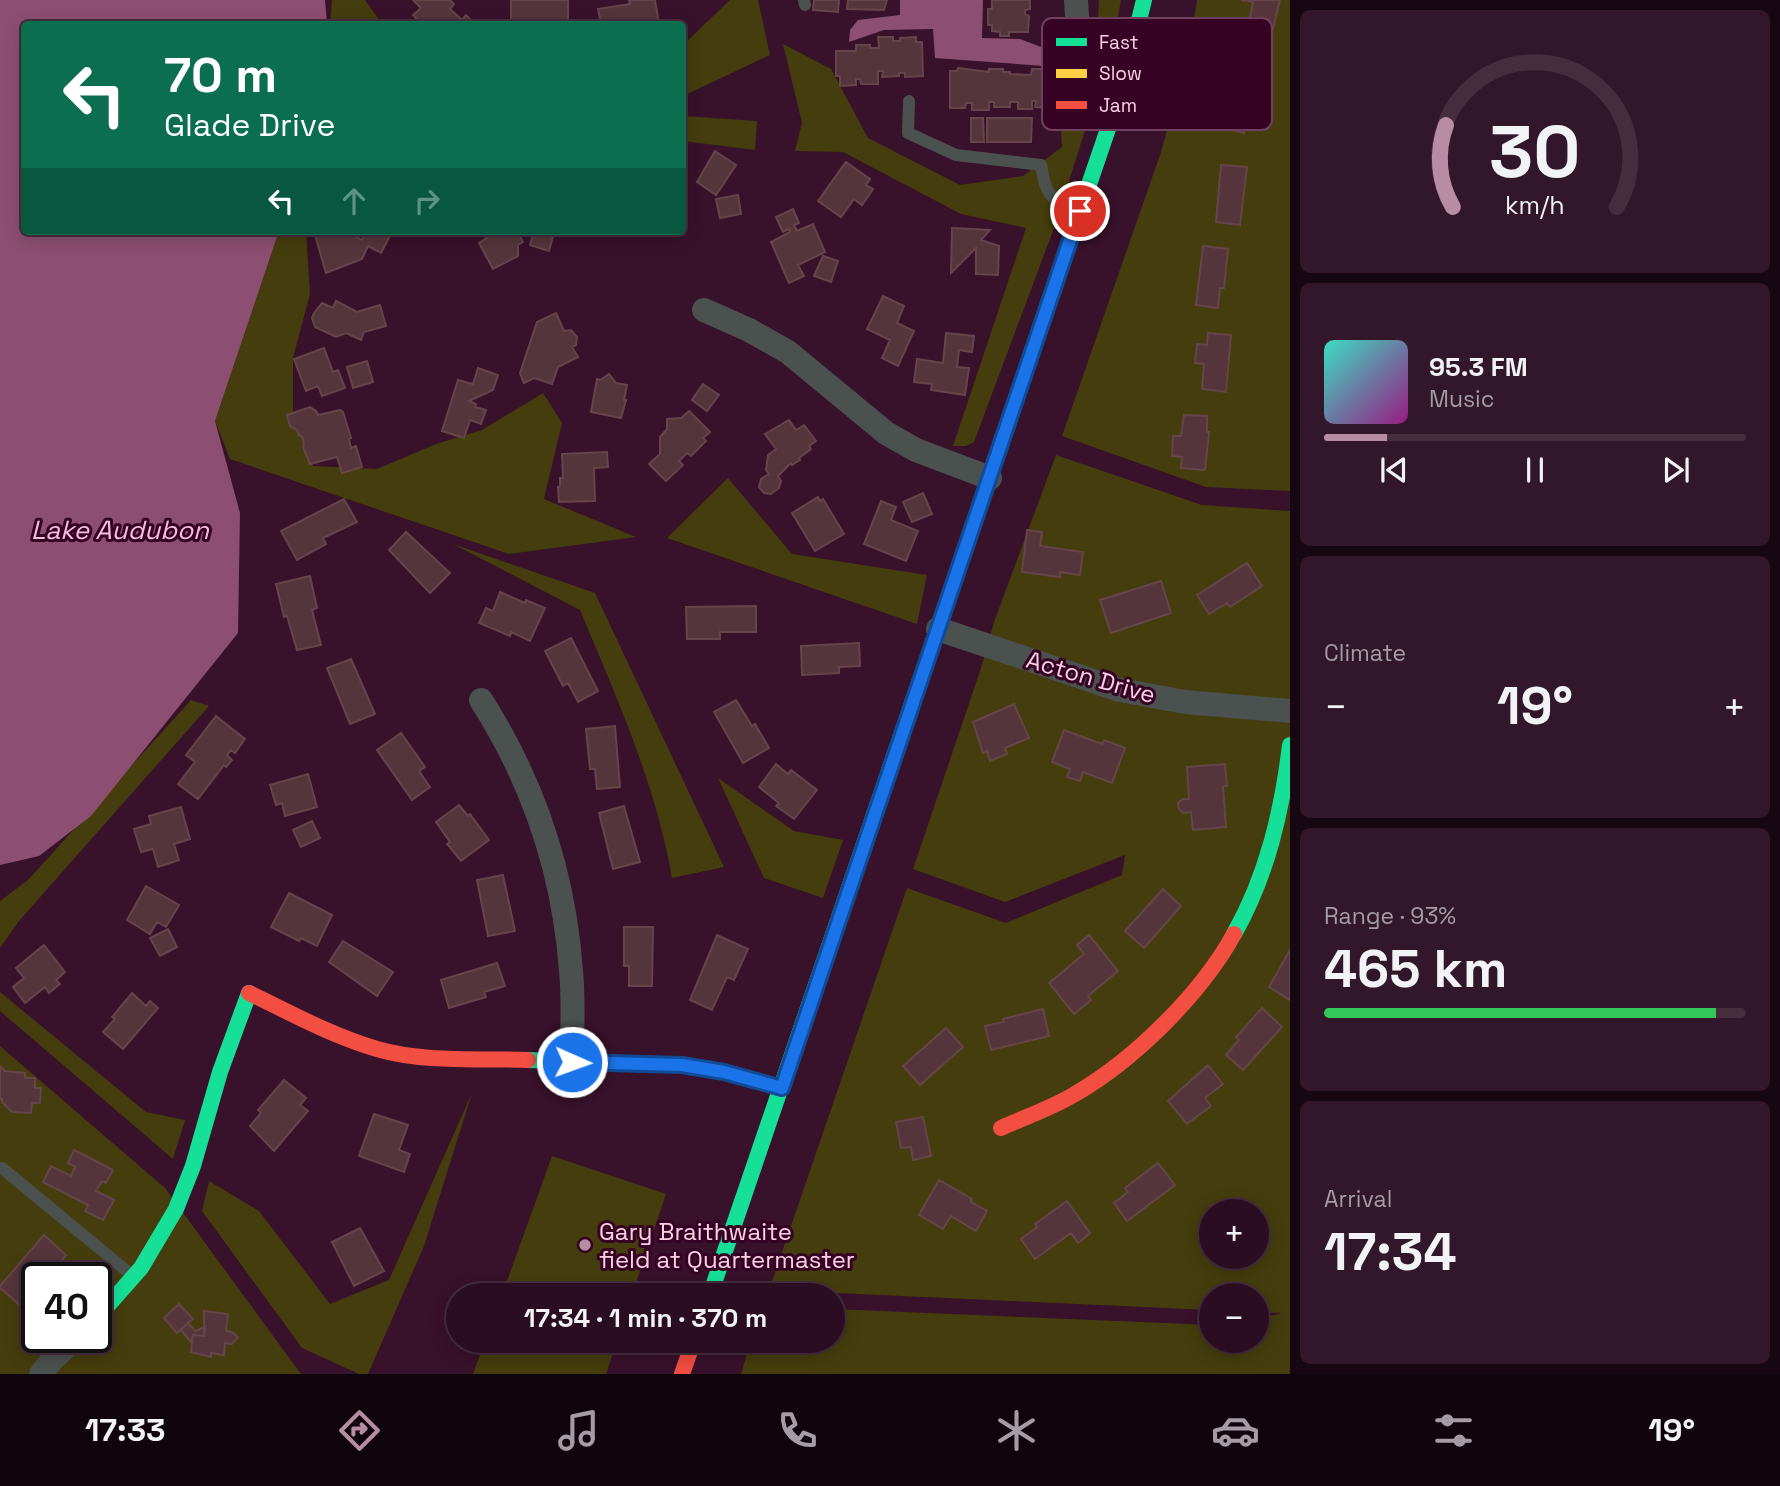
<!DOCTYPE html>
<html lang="en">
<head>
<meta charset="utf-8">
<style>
  body { margin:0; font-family:"Space Grotesk",sans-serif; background:#321629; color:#f1f3f6; height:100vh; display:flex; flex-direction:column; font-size:26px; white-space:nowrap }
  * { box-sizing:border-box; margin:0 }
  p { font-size:23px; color:#a59ca5 }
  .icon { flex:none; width:38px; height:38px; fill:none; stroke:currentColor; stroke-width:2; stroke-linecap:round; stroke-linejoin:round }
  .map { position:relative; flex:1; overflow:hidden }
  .panel { display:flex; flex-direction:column; gap:10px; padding:10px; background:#170712; width:490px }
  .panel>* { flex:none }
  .top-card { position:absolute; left:21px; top:21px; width:665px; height:214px; border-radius:7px; box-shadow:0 4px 18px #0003,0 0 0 2px #462d3e; background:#0b6e4f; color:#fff; overflow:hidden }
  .fabs { position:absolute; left:1199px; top:1199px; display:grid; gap:14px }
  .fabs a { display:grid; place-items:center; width:70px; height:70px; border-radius:50%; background:#2a0d20; box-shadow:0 4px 18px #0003,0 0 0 2px #462d3e; font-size:35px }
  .speed { position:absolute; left:21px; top:1262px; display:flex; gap:14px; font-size:35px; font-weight:700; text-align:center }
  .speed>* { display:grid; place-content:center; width:91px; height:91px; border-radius:50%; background:#2a0d20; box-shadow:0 4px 18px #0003,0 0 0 2px #462d3e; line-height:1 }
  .speed .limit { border:4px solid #111; border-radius:10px; background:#fff; color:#111 }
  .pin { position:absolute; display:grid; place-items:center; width:60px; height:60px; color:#fff; margin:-30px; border:4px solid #fff; border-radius:50%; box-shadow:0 2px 7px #0007 }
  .me { position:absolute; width:77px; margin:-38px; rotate:92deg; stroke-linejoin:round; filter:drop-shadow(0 0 5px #0008) }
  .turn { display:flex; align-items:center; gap:24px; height:147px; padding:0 28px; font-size:32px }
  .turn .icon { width:91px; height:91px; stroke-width:2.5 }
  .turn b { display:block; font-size:49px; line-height:60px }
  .lanes { display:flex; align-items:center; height:66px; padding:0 28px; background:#0003; justify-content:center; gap:35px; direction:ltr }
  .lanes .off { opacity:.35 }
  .big { font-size:52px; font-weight:800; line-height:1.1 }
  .panel .tile { flex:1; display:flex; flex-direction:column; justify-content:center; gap:10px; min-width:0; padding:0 24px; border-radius:10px; background:#321629 }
  .panel .dial { align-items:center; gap:0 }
  .dial svg { height:182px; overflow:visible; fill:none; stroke:#462d3e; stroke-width:7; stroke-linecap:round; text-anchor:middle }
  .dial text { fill:#f1f3f6; stroke:none }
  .song { display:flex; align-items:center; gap:21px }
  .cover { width:84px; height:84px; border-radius:10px; background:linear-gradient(135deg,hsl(170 70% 55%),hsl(310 70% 35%)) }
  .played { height:7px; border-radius:4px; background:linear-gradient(90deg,#b68da3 15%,#462d3e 15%) }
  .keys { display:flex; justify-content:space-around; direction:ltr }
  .heat { display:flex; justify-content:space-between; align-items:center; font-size:38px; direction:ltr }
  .charge { height:10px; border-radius:5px; background:linear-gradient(90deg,#34c759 93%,#462d3e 0) }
  .trip { position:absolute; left:446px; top:1283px; width:399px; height:70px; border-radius:35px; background:#2a0d20; box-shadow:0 4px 18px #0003,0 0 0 2px #462d3e; font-weight:800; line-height:70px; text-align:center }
  .dock { display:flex; height:112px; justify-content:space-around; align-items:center; background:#11050d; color:#a59ca5 }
  .dock .icon { width:49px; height:49px }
  .dock .on { color:#b68da3 }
  .dock b { font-size:32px; color:#f1f3f6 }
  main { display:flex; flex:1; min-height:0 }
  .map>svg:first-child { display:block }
</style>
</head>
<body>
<main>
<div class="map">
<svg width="1290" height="1374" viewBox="0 0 1290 1374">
  <rect width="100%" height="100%" fill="#38112a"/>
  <!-- green -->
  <path fill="#453d0d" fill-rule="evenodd" d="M332,0H365L382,24H330Z
    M730,0H758L770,55L683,96V45Z
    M1099,0H1121L1114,39L1054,228L974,442L966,446H953L1026,228L961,214L843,152L795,151L802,123L783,44L831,69L868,138L960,185L1023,176L1062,147L1056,42L1097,41Z
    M1197,0H1290V491L1206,487L1062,436L1161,152L1190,47Z
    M683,116L757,121L755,150L683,141Z
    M279,231H306L310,294L293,358V412L313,466L377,469L436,444L482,430L543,393L562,423L544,499L636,537L509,554L230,459L215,421Z
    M1056,455L1202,505L1290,511V1374H741L751,1341L833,1340V1309L1211,1325V1340H1256L1257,1319L1282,1313L1257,1312L1256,1295H1211V1310L769,1290L907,888L1006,923L1122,875L1125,855L1005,902L913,869L981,668L994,622ZM1211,1211H1256V1256H1211Z
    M728,478L792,554L927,575L917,624L667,538Z
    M453,544L595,593L724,867L672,878C656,785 616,696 580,610Z
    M191,700L209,706L19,921L0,948V901L28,880Z
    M718,778L794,831L843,840L823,898L764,878Z
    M0,992L146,1112L185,1120L173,1159L0,1011Z
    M0,1046L165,1188L301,1374H0ZM37,1278H96V1337H37Z
    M472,1093L424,1246L368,1374H359L302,1348L202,1211L209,1181L259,1211L330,1304L389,1280Z
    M552,1156L666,1194L632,1295H502Z
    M485,1341V1340L617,1341L606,1374H473Z"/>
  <!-- water -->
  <path fill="#8d4f71" d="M0,0H325L327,24H24V231H279L215,421L240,513L238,633L91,816L39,856L0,865Z
    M900,0H983L982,38L1020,39L1057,53L1058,67L935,58L933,29L884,30L849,42L850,30L858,20L900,15Z"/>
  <!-- building -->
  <path fill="#54353b" stroke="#654549" stroke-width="2" d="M413,0H450L454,4L450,9L462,20L466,15L475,24H421L413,15L421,8Z
    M511,0H568V24H511Z
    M629,0H655L659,24H601L598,9L630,4Z
    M814,0H839L838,12L813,10Z
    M848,0H887L884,10L847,9Z
    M992,0H1030V9L1025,10V14L1029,16L1028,32H1009V36H1000V32L992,31V25H988V9H992Z
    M1241,0H1280L1272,32L1248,27L1253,2Z
    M878,37H893V41H900V38L916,37V42H922L923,76L905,77V73H899V76L882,77L883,71H878V84H861L860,79H856V85L840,86V76H836V51H856V45H870V48H879Z
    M958,68L989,72V69H1003V72H1010V74L1031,75L1032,69H1046V73L1054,74L1053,108L1035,107L1036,101H1032V109H1018V102H1010V107H994V102H989V110H972V103H966L965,108H950V71H957Z
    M1232,68L1255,74L1250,94L1254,96L1244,133L1216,126Z
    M971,118H983L984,142H971Z
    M987,118H1032L1031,142H987Z
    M715,151L736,165L716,195L697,182Z
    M846,162L870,179L866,185L873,189L862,205L854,199L841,217L818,201Z
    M1221,165L1247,167L1240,225L1216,222Z
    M738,195L741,214L720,218L716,199Z
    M793,209L799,223L794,225L797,231L813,224L825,252L798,265L804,276L789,283L771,242L790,232L789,229L783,232L776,217Z
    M952,228L990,230L981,240L999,246L998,275L976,274V248L951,273Z
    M326,231H351L353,235L362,240L367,231H387L391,234L381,253L368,246L362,259L326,273L315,235Z
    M497,231H517L523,242L518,245V256L493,269L479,243Z
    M534,231L554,233L549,251L530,245Z
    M1203,246L1228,249L1224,288H1220L1218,308L1196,305Z
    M823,256L838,261L831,282L814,276Z
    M883,296L904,306L897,323L914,331L898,366L882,358L890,340L867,329Z
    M336,301L357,312L380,305L386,326L364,332L361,340L346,333L336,337L315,327L312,318L314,313L322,303L333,308Z
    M556,313L564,331L571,330L577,337L576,345L572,347L578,357L558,367L552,384L534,378L524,383L520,373L537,322Z
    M946,333L974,336L972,352L959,350L957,367L969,368L965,395L931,390L932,384L914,382L917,359L943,363Z
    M1208,333L1231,335L1226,392L1202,389L1204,364L1195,363L1197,344L1207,345Z
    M324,348L333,372L338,370L345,388L322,396L318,386L306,391L294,359Z
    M367,361L373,382L353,388L347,367Z
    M478,368L498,375L493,390L469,401L476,404L475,407L486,410L481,424L470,420L464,438L442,431L458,380L473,384Z
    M609,374L616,383L627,385L624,400H626L621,418L591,412L597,379L600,380Z
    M703,384L719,395L707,411L692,400Z
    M310,407L316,411L318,415L340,410L343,412L351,438L349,439L351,448L356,446L362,467L342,473L337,457L310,464L303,447L304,443L302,437L299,435L297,430L290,426L287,415Z
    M689,411L710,432L703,438L706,441L691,456L687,453L679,461L683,465L666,481L649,464L660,454V437L667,429V419L681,418Z
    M1184,415L1207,416V432H1209L1205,470L1181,468L1182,457L1172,456L1173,436H1181Z
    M789,420L796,430L804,425L816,441L809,446L811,449L799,458L800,460L792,465L791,463L778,476L781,481L779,488L771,494L764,493L759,487L761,479L769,474L766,470L768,455L776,449L765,434Z
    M607,452L608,467L594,468L595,501L559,502L558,487L560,486V478H563L562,454Z
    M923,493L932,514L912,522L903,502Z
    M818,497L820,501L823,499L844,534L815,551L792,513Z
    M344,499L357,522L323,538L326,544L297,560L281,531Z
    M881,501L896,507L891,520L918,531L906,561L864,544Z
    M1027,530L1042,532L1040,546L1083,552L1080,575L1060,572V577L1022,572Z
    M406,532L450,573L430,593L389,550Z
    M1247,563L1262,586L1230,607L1227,603L1209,614L1197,595Z
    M310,576L317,608L312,610L321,645L297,650L287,616L284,617L276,584Z
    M1161,581L1171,613L1111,633L1100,600Z
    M500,592L525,603L526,600L545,608L530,641L511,632L510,636L479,623L486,608L493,611Z
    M756,606V632H720V639H687L686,607Z
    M571,638L598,691L578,702L568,683L563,686L545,651Z
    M859,643L860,666L839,667V673L802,675L801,646Z
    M351,659L375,714L350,724L327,668Z
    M736,700L752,726L755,724L769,748L743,763L714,712Z
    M1014,704L1029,738L1005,748L1007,754L990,761L987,751L983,753L973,722Z
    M216,716L245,739L235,753L231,750L227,755L232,760L226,767L224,765L198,799L178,784L195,762L186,755Z
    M615,726L620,787L597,789L595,769H590L586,729Z
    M1064,730L1102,744L1104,740L1125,748L1112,783L1083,772L1080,781L1067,777L1070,769L1052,762Z
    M401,733L425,767L419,771L430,787L412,800L377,750Z
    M776,764L788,774L791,770L817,790L794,819L776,806L779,803L759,787Z
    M1225,764L1227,786H1223L1226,827L1193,830L1191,812L1183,813L1179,809L1178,803L1183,799H1189L1187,767Z
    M308,774L317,807L285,816L282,803L276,805L270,785Z
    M459,805L468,816L470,814L489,840L461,861L447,844L450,842L436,822Z
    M624,806L640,862L613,869L599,813Z
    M181,807L190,839L174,844L179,860L158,867L153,849L141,852L134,829L151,824L149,816Z
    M312,821L320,838L301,847L293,830Z
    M503,875L515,931L488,936L477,880Z
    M146,886L179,905L166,927L157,922L150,934L127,920Z
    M1163,889L1181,906L1144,948L1125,931Z
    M289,893L332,915L317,946L301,938L299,941L271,927Z
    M624,927H653L652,986H629V966H624Z
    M168,929L177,947L160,956L150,938Z
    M717,935L748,949L734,980L727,977L712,1010L690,1000Z
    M1089,935L1118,971L1088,996L1091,1000L1074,1014L1049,983L1084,954L1077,945Z
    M343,941L393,972L377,996L329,962Z
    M44,945L65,972L56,980L60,984L49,993L45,987L25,1003L13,987L24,978L16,968Z
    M1290,950V1000L1269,987Z
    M497,963L505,986L484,992L486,997L449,1008L441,980Z
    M132,993L146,1006L150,1001L158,1008L123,1049L103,1032L115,1019L112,1017Z
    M1262,1008L1282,1027L1243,1070L1226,1055L1239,1040L1236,1037Z
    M1043,1009L1049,1036L991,1050L985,1026L1004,1022L1003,1019Z
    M946,1028L963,1047L920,1085L903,1066Z
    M1208,1065L1223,1084L1205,1098L1211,1106L1187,1124L1168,1101Z
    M0,1066L5,1071L25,1073V1078H35V1088H41L40,1103H32L31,1113L12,1112L2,1102V1099H0Z
    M284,1080L306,1098L300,1105L308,1111L274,1151L250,1126L261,1113L258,1110Z
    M374,1114L408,1125L399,1150L410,1154L404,1172L359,1156Z
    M923,1117L931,1156L913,1160L911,1147L901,1148L896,1122Z
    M74,1150L113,1170L106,1183L102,1181L96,1191L114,1200L103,1220L85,1211L88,1205L43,1182L51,1166L71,1176L75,1167L68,1163Z
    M1158,1163L1175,1185L1127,1221L1114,1203L1128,1192L1125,1188Z
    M939,1180L972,1199L971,1202L987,1211L976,1231L951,1216L943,1229L919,1215Z
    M1067,1201L1090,1233L1078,1243L1071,1233L1035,1259L1021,1239L1037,1227L1035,1224Z
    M360,1228L384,1271L354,1286L332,1242Z
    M44,1235L66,1255L54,1270L58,1273L54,1278H37V1295L34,1298L32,1296L22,1307L0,1288V1286Z
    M179,1304L193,1319L177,1333L164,1318Z
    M204,1311L228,1314L226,1331L232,1332L238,1337L232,1344L225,1343L224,1355L211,1353V1357L191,1352L193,1335L204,1336Z
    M188,1323L195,1331L205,1327L204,1336L193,1335L191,1342L181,1330Z"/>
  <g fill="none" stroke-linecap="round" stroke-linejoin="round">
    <!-- lane -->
    <path stroke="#4b514f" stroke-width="12" d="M804,0L805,5
      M909,101L908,133L956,155L1041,165C1046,195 1049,199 1078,210
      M2,1168L134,1277"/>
    <!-- street -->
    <path stroke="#4b514f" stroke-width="24" d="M1076,0C1077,15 1078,48 1086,60C1094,72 1112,77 1125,81
      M704,310L749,330L788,352L886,433L916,450L990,478
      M938,629L1120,690L1185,702L1290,711
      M481,700C534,783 564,873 571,971C574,1001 572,1031 572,1062
      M41,1374L53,1359L76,1337"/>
    <!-- fast -->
    <path stroke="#16e098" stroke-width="16" d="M1038,334L1123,85L1144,0
      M1234,934C1267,876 1282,811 1290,745
      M528,1060L682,1065L724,1072L782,1088
      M710,1295L933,642
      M96,1319L141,1268L176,1209L193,1166L220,1072L249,993"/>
    <!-- slow -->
    <path stroke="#ffcf43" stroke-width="16" d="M933,642L1038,334"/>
    <!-- jam -->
    <path stroke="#f24e42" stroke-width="16" d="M249,993C291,1013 332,1036 377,1049C425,1063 479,1058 528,1060
      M1001,1128C1025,1117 1052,1108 1075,1094C1134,1060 1201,994 1234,934
      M682,1374L694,1340"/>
  </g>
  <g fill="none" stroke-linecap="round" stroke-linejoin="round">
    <!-- route casing -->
    <g stroke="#114b97" stroke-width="18">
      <path id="route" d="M572,1062L682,1065L724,1072L782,1088L1080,211"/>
    </g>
    <!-- route -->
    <use href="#route" stroke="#1a73e8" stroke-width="12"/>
  </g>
  <!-- markers -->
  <circle fill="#b68da3" stroke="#360324" stroke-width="2.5" cx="585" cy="1245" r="7"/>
  <g text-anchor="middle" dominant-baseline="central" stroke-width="6" stroke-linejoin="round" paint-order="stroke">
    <!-- street labels -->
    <g font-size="24" fill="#fad0e4" stroke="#360324">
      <text transform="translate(1091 677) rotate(16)">Acton Drive</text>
    </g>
    <!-- poi labels -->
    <g font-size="24" fill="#fad0e4" stroke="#360324" text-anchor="start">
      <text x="599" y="1231">Gary Braithwaite<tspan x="599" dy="28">field at Quartermaster</tspan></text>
    </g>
    <!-- water labels -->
    <g font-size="26" font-style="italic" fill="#f7bdda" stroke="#360324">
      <text x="120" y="530">Lake Audubon</text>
    </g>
  </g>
  <!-- legend -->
  <rect x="1042" y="18" width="230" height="112" rx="10" fill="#360324" stroke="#71405e" stroke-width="2"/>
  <rect x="1056" y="38" width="31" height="8" fill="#16e098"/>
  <rect x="1056" y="69" width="31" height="9" fill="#ffcf43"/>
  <rect x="1056" y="101" width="31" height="8" fill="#f24e42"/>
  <g font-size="19" fill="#fad0e4">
    <text x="1099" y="49">Fast</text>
    <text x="1099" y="80">Slow</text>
    <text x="1099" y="112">Jam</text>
  </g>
</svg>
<div class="fabs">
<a>+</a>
<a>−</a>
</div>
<div class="speed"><div class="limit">40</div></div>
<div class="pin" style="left:1080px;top:211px;background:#d93025"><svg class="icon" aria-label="arrive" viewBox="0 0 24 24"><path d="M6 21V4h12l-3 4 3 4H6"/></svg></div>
<svg class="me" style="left:572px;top:1062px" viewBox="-20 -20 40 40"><circle r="17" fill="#1a73e8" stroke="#fff" stroke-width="3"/><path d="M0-11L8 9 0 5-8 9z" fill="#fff"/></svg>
<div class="trip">17:34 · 1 min · 370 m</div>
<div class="top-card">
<div class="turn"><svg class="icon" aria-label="left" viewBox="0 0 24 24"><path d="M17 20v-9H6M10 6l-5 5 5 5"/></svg><div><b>70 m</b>Glade Drive</div></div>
<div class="lanes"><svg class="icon" aria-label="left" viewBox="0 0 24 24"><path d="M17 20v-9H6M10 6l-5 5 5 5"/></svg><svg class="icon off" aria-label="ahead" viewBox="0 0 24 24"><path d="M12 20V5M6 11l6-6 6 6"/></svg><svg class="icon off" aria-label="right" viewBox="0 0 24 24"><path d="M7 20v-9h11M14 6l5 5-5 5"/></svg></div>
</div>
</div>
<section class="panel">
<div class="tile dial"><svg viewBox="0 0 100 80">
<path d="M14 69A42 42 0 1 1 86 69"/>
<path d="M14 69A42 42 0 0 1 11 33" stroke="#b68da3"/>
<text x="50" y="56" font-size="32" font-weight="700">30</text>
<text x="50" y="72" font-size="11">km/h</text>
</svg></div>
<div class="tile">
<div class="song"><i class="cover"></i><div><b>95.3 FM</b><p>Music</p></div></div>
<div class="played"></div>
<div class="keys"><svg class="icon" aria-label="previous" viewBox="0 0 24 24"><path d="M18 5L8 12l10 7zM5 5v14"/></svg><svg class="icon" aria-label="pause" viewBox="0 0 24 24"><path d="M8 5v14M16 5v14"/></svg><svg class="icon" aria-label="next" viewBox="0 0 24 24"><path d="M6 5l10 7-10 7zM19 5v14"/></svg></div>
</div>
<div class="tile"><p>Climate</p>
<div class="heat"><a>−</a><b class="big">19°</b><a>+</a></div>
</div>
<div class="tile"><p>Range · 93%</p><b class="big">465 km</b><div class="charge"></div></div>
<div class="tile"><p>Arrival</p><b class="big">17:34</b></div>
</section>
</main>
<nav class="dock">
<b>17:33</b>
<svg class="icon on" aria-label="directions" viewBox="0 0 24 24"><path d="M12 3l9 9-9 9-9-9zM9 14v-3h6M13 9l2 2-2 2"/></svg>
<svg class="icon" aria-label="music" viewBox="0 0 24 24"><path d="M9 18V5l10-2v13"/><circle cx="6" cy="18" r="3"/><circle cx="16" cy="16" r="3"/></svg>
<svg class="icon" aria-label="phone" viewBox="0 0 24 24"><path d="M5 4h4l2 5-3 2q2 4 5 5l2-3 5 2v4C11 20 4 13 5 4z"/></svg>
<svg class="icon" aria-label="climate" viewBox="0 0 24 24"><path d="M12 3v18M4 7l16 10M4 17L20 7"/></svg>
<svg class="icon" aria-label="car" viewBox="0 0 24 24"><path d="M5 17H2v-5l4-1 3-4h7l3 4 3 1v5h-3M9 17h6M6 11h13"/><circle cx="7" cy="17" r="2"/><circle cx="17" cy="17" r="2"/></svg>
<svg class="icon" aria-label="filters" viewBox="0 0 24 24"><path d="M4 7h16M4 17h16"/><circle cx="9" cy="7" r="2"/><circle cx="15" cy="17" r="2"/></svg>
<b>19°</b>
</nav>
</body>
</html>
